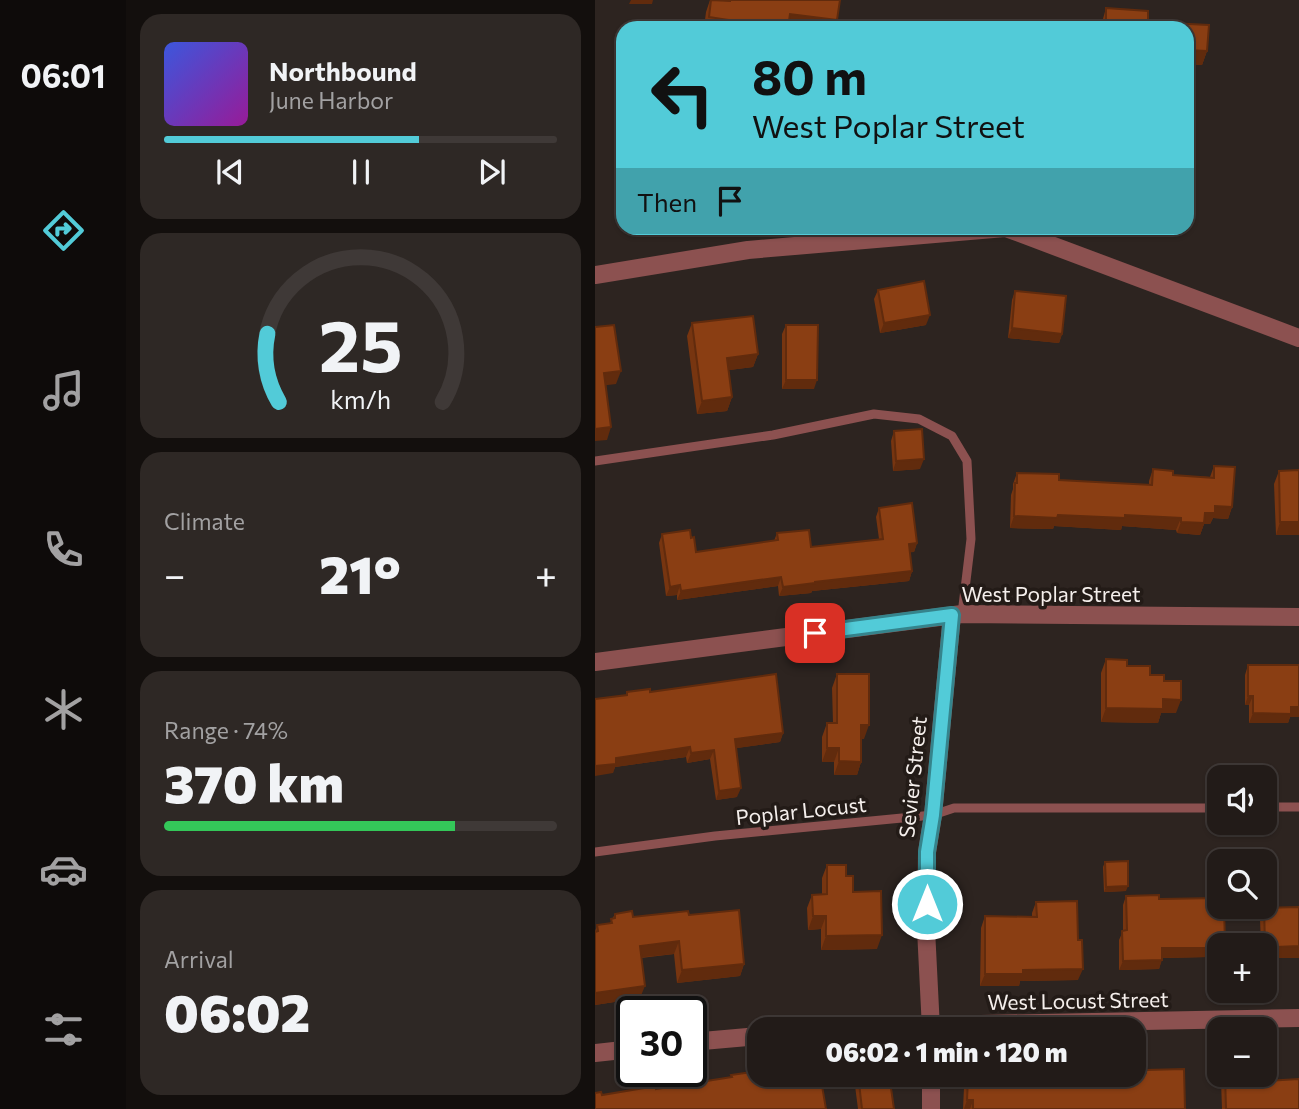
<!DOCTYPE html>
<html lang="en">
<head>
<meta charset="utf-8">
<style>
  body { margin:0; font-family:Commissioner,sans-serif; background:#2e2825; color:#f1f3f6; height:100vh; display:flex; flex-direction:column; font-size:26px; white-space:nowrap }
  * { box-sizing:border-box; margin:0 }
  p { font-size:23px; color:#a2a1a2 }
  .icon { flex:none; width:38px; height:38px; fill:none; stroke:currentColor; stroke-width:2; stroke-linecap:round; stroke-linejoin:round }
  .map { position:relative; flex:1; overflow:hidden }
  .side { display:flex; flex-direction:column; gap:14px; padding:14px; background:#130f0d; width:469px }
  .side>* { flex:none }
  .top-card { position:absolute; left:21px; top:21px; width:578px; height:214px; border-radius:21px; box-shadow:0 2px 5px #0004,0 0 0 2px #3f3937; background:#52cbd8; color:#111; overflow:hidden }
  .tools { position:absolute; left:612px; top:765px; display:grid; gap:14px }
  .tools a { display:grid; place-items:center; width:70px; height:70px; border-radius:14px; background:#221b18; box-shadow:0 2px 5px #0004,0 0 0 2px #3f3937; font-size:35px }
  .speed { position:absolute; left:21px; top:996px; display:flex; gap:14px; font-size:35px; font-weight:700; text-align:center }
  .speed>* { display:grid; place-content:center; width:91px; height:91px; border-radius:50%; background:#221b18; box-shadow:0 2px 5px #0004,0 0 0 2px #3f3937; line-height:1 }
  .speed .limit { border:4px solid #111; border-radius:10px; background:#fff; color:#111 }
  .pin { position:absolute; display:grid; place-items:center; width:60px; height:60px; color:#fff; margin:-30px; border-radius:14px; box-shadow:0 4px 10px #0006 }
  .me { position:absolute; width:77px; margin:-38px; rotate:0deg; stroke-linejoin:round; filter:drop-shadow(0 0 5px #0008) }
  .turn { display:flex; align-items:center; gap:24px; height:147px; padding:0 21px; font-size:32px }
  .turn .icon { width:91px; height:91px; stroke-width:2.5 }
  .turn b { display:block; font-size:49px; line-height:60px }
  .then { display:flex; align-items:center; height:66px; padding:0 21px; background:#0003; gap:14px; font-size:26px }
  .big { font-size:52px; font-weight:800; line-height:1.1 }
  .side .tile { flex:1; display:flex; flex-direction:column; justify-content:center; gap:10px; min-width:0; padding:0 24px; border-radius:21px; background:#2e2825 }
  .side .dial { align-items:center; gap:0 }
  .dial svg { height:182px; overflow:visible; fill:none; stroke:#3f3937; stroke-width:7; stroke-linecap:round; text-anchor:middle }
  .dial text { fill:#f1f3f6; stroke:none }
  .song { display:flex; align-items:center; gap:21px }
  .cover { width:84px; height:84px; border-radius:10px; background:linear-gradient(135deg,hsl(230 70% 55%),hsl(300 70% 35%)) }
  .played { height:7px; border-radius:4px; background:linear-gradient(90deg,#52cbd8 65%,#3f3937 65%) }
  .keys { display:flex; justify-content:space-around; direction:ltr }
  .heat { display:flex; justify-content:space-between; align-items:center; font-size:38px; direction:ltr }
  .charge { height:10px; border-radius:5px; background:linear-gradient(90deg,#34c759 74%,#3f3937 0) }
  .trip { position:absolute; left:152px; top:1017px; width:399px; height:70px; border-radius:21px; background:#221b18; box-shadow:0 2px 5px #0004,0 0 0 2px #3f3937; font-weight:800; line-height:70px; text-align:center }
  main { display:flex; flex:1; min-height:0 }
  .dock { display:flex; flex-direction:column; width:126px; justify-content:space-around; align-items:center; background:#0e0b0a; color:#a2a1a2 }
  .dock .icon { width:49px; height:49px }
  .dock .on { color:#52cbd8 }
  .dock b { font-size:32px; color:#f1f3f6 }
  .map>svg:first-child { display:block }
</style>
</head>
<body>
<main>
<nav class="dock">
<b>06:01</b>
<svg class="icon on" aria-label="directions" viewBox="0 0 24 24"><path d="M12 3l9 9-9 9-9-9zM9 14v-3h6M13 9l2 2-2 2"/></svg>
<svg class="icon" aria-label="music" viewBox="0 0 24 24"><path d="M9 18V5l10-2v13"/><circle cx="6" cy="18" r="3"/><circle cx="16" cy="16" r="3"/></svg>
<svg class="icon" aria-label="phone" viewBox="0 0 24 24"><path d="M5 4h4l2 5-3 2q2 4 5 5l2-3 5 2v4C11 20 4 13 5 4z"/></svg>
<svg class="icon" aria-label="climate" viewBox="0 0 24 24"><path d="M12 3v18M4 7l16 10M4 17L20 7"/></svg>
<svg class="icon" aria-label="car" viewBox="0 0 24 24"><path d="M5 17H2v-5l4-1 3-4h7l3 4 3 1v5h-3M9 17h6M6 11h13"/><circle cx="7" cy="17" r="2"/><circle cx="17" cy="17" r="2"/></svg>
<svg class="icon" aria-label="filters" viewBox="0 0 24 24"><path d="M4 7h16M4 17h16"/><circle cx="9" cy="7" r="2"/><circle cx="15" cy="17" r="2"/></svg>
</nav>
<section class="side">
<div class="tile">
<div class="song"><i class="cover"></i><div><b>Northbound</b><p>June Harbor</p></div></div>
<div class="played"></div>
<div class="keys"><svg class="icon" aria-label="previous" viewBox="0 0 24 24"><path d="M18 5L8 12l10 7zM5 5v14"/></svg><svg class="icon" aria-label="pause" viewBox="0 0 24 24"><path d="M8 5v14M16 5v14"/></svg><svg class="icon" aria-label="next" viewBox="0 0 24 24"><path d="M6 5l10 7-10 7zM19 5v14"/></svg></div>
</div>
<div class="tile dial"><svg viewBox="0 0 100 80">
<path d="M14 69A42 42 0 1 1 86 69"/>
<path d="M14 69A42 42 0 0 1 9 39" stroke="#52cbd8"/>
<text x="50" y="56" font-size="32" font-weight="700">25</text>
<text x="50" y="72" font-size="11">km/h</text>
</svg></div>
<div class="tile"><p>Climate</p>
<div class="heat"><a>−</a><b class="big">21°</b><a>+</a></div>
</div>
<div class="tile"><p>Range · 74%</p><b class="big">370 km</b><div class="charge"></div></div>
<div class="tile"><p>Arrival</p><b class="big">06:02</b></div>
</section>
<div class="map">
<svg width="704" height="1109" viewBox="0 0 704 1109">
  <rect width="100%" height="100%" fill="#2d2420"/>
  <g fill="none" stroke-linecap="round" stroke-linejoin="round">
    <!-- lane -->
    <path stroke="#8c5150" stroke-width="9" d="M0,461L178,435L279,414L324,419L357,436L372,461L376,539L367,614
      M670,807H704
      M0,852L120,836L338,815L359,808H625"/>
    <!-- street -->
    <path stroke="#8c5150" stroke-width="18" d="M411,228L704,338
      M0,275L153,250L410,228
      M0,662L367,614L704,617
      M263,1029L336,1025L704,1018
      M336,1029L331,929L332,852L338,815L357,615
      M96,1042L164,1036
      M0,1053L37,1049
      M336,1109V1074"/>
  </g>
  <!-- wall -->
  <path fill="#773510" d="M115,0H241L242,20L239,28L194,27L193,28H109L111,12Z
    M511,8L553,11V22L614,25L612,51L607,65L592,64V28H483L484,24L506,26Z
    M28,169V189L25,177Z
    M523,228H556L552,237Z
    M283,290L331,325L285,333L279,299Z
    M420,291L467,334L464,343L413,338L417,300Z
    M97,323L163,354L158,367L134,370L137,397L132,411L102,414L92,336Z
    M191,325L219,389H187V334Z
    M299,431L325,469L298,471L296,441Z
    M619,466L637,507L633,519L618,518L615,524H609L605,535L582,533L581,530L527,526L526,530L459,526L458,529L415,528L416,495L418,489V484L422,473L464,480L554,485V481L558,469L578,475L615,477Z
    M684,471L704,535H681L679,484Z
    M284,508L322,543L319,552H315L317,571L314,581L217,591L216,593L184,596L183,586L82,600V595L71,596L64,543L67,534L96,538L101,552L179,541L182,533L216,547L284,539L281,517Z
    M511,659L532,666L569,681L581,713H566L563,723L506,722V673Z
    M653,665H704V717H695L693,723H654V705H650V675Z
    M242,674L269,739H266V762L262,775H239V762H227V737L232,723H238L237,688Z
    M32,692H55L188,733L185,742L141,748L142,797L121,800L115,759L92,763L91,757L20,767L18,773Z
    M510,862L531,891L509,892L508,867Z
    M232,865L251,876L282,949L226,950V929L213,930L212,908L217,895H227V878Z
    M531,896L564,899L614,955L613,957L567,958L564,969L524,970V940L528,931V905Z
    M441,902L483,980L425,981L424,986H385L386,928L390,916L437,917V913Z
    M704,907V958H677V955H670V945H666L665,919L669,908Z
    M20,914L38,917L94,915L149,964L145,976L82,983L79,954L46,958L45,998L0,1005V932L2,925L15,923Z
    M551,1070L590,1109H368L369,1087L373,1077H428L429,1074H539L550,1073Z
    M260,1074H294L299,1109H263L259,1078Z
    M629,1074H670L672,1081L704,1109H627L626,1081Z"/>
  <!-- shaded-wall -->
  <path fill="#612b0d" d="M36,0H58L57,4H34Z
    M195,14L242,20L239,28H200L191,27Z
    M592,50L612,51L607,65L592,64Z
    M335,315L331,325L285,333L289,323Z
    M417,328L467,334L464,343L413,338Z
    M163,354L158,367L127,371L132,358Z
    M26,371L21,384L5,386L9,373Z
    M191,380H222L219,389H187Z
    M137,397L132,411L102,414L107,401Z
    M16,427L12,440L0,441V429Z
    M329,459L325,469L298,471L301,461Z
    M620,506L637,507L633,519L618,518L615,524H609L605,535L582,533L586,522Z
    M463,515H530L586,518L581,530L527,526L526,530L459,526L458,529L415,528L419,516Z
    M685,522H704V535H681Z
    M322,543L319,552L310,553L314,544Z
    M317,571L314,581L217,591L216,593L184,596L188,587L220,582Z
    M186,577L183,586L82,600L86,591Z
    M85,585L82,595L71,596L75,587Z
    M653,696H658L654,705H650Z
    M568,699L586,700L581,713H566L563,723L506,722L511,708Z
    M696,707H704V717H695L693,723H654L658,713Z
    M266,725H274L269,739H261Z
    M188,733L185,742L136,749L140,739Z
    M95,747L91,757L20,767L18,773L0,776V766L21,758Z
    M232,748H244L239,762H227Z
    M119,750L115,759L92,763L96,753Z
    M244,761L266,762L262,775H239Z
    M146,788L142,797L121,800L124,791Z
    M533,886L531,891L509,892L511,887Z
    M218,916H231L226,929L213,930Z
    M287,935L282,949L226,950L231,936Z
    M84,941L79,954L40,958L45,946Z
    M681,943L677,955H670V944Z
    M625,945V955H614L613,957L564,958L567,948Z
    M704,946V958H677L681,947Z
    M567,960L564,969L524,970L528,961Z
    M149,964L145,976L82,983L87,970Z
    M488,969L483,980L425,981L424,986H385L390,974L428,970Z
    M50,986L45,998L0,1005V993Z
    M372,1100H378L375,1109H369Z"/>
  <!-- building -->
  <path fill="#8a3e13" stroke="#612b0d" stroke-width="2" d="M116,0L135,1V0H245L242,20L195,14L193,28H185L114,17Z
    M511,8L553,11V22L614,25L612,51L592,50V57V28H484V24L507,26V21L511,22Z
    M329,281L335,315L289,323L283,290Z
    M420,291L471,296L467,334L417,328Z
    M158,316L163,354L132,358L137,397L107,401L97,323Z
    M19,325L26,371L9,373L16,427L0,429V327Z
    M191,325H223L222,380H191Z
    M327,429L329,459L301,461L299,431Z
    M619,466L640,467L637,507L620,506V513H610L609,523L586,522V518L530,515V518L463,515L462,518L419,516L420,483H422V473L464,474V480L557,485L558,469L578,471V475L619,478Z
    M704,470V522H685L684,471Z
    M317,503L322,543L314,544L317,571L220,582V583L188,587L186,577L86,591L85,585L75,587L67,534L95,530L96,538L99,537L101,552L183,540L182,533L214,530L216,547L288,539L284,508Z
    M511,659L532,660V666H555V675H569V681H586V700L568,699V709L511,708Z
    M653,665H704V707H696V714L658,713V696H653Z
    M181,674L188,733L140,739L146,788L124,791L119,750L96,753L95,747L21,758V764L0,766V699L32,695V692L55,689V692Z
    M242,674H274V725H266V762L244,761V748H232V723H242Z
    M533,861V886L511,887L510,862Z
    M232,865H251V876H258V892L286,891L287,935L231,936V916H218L217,895L232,894Z
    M564,895V899L625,898V906H629L630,945L617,946V948H567V960L528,961L527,931L532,930L531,896Z
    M482,901L483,940H487L488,969L428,970V974H390V916L442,917L441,902Z
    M704,907V946L681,947V943L670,944L669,908Z
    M144,910L149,964L87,970L84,941L45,946L50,986L0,993V932L3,931L2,925L17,923L16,919L20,918V914L37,911L38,917L93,911L94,915Z
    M589,1069L590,1109H378V1100H372L373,1077H430V1074H539V1073H551V1070Z
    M670,1070H672V1081L704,1079V1109H631L630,1074H670Z
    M164,1071V1074H225L231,1109H0V1093L6,1092L7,1095L61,1086V1089L137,1077L136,1075Z
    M263,1074H294L299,1109H267Z"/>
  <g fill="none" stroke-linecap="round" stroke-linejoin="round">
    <!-- route casing -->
    <g stroke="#35848c" stroke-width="18">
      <path id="route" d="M220,633L357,615L338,815L332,852V904"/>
    </g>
    <!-- route -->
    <use href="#route" stroke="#52cbd8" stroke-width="12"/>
  </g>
  <g text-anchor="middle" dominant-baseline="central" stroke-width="7" stroke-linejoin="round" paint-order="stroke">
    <!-- street labels -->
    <g font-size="21" fill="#f5efec" stroke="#231b17">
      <text x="456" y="593">West Poplar Street</text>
      <text transform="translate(317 777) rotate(-84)">Sevier Street</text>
      <text transform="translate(206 810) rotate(-6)">Poplar Locust</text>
      <text transform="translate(483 1000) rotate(-1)">West Locust Street</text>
    </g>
  </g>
</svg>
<div class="tools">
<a><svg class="icon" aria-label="sound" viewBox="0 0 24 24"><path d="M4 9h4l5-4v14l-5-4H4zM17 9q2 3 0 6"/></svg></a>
<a><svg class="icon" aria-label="search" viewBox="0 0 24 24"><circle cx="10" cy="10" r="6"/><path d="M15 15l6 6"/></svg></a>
<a>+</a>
<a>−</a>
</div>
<div class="speed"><div class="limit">30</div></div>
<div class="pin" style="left:220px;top:633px;background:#d93025"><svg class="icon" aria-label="arrive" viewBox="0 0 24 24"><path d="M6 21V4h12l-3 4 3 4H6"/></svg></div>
<svg class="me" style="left:332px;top:904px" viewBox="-20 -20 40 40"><circle r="17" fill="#52cbd8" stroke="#fff" stroke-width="3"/><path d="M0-11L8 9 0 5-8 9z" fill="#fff"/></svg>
<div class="trip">06:02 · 1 min · 120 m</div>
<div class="top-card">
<div class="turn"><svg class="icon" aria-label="left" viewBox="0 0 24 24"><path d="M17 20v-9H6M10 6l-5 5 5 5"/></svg><div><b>80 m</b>West Poplar Street</div></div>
<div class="then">Then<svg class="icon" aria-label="arrive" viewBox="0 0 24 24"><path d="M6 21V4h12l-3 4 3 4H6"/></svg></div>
</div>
</div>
</main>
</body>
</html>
